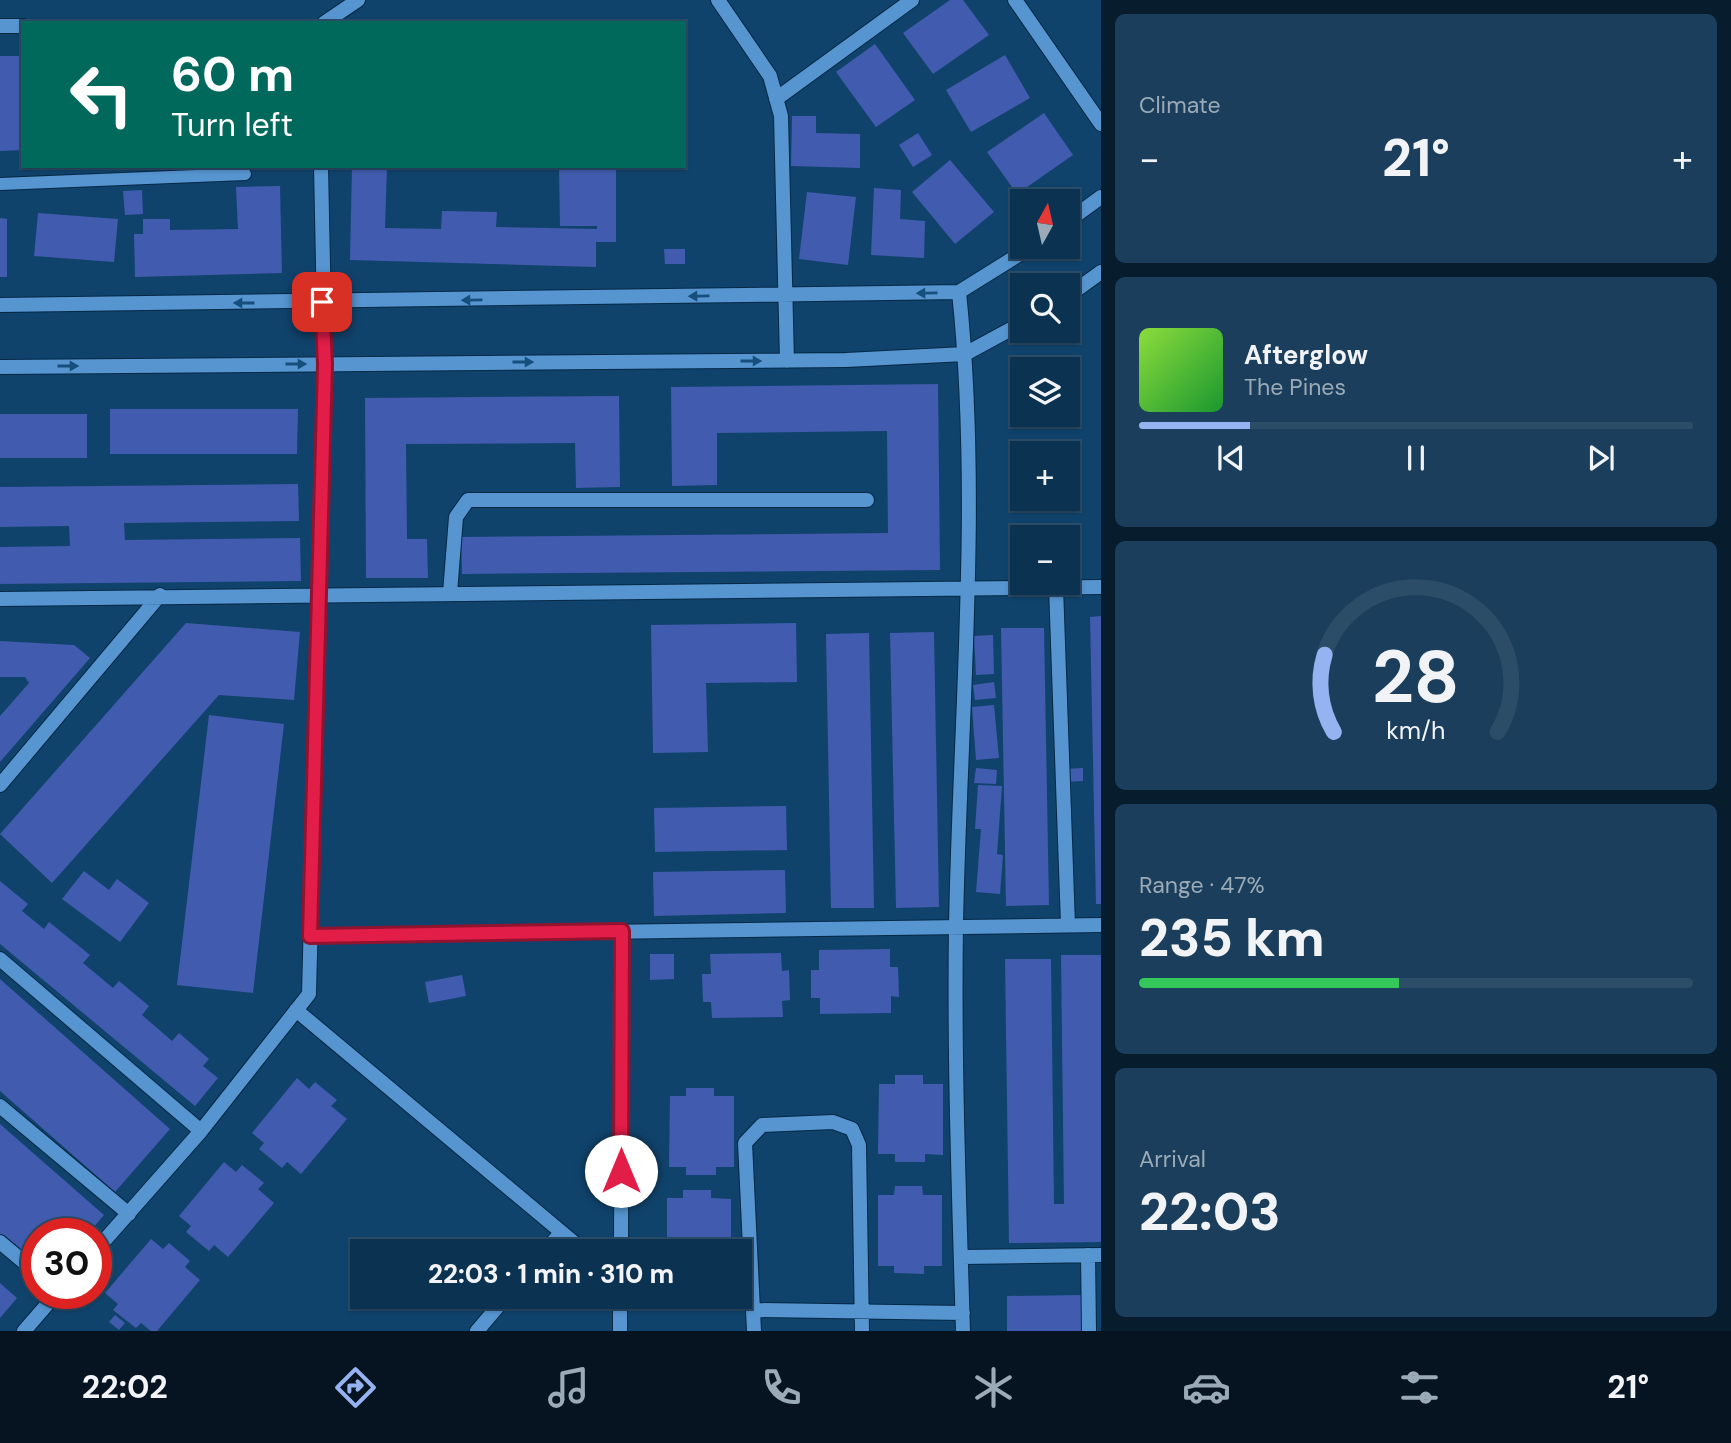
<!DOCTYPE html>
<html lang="en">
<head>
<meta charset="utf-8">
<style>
  body { margin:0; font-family:"DM Sans",sans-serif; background:#1a3e5b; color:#f1f3f6; height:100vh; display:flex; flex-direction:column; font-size:26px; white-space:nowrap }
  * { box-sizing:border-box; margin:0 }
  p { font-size:23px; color:#9aaab7 }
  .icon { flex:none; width:38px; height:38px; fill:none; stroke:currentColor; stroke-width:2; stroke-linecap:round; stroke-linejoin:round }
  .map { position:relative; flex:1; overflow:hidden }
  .side { display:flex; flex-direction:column; gap:14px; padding:14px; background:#071c2d; width:630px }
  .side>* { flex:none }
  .banner { position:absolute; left:21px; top:21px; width:665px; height:147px; border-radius:0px; box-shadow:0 2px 5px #0004,0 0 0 2px #2c4d68; background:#00695c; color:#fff; overflow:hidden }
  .needle { width:46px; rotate:8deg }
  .tools { position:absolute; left:1010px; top:189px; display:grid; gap:14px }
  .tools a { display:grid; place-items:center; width:70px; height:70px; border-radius:0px; background:#0c3251; box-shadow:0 2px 5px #0004,0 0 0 2px #2c4d68; font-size:35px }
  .speed { position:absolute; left:21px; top:1218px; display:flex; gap:14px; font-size:35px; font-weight:700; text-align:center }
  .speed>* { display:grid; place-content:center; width:91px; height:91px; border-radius:50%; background:#0c3251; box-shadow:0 2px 5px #0004,0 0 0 2px #2c4d68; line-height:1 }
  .speed .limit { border:10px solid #d22; background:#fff; color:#111 }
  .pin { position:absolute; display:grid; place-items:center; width:60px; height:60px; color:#fff; margin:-30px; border-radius:14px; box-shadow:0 4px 10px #0006 }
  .me { position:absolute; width:77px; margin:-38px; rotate:0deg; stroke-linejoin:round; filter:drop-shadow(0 0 5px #0008) }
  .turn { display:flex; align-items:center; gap:24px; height:147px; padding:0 35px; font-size:32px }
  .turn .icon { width:91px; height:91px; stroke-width:2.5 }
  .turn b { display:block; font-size:49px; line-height:60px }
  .big { font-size:52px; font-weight:800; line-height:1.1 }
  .side .tile { flex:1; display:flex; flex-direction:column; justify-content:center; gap:10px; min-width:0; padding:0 24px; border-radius:10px; background:#1a3e5b }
  .side .dial { align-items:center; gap:0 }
  .dial svg { height:182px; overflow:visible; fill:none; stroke:#2c4d68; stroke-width:7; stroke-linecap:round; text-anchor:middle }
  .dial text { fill:#f1f3f6; stroke:none }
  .song { display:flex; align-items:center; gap:21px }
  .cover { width:84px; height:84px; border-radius:10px; background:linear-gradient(135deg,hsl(90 70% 55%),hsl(130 70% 35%)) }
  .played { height:7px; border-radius:4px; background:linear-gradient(90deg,#95b2f1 20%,#2c4d68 20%) }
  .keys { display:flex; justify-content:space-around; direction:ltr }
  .heat { display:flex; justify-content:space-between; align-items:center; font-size:38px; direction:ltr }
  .charge { height:10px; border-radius:5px; background:linear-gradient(90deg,#34c759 47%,#2c4d68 0) }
  .trip { position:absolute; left:350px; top:1239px; width:402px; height:70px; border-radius:0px; background:#0c3251; box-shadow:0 2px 5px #0004,0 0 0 2px #2c4d68; font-weight:800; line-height:70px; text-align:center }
  .tabs { display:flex; height:112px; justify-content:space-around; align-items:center; background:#051420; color:#9aaab7 }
  .tabs .icon { width:49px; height:49px }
  .tabs .current { color:#95b2f1 }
  .tabs b { font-size:32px; color:#f1f3f6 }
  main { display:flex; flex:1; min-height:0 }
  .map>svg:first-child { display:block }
</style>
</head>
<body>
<main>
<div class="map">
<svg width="1101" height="1331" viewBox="0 0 1101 1331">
  <rect width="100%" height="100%" fill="#10436c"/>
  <!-- building -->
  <path fill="#415bae" d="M950,0H963L989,35L933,74L903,33Z
    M875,44L915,100L876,127L836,72Z
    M1005,55L1030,98L971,132L946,90Z
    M0,56H23V150L0,151Z
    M1044,113L1073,155L1017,194L987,152Z
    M792,116H816V133L860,134V168L791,166Z
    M918,133L932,155L913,167L899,145Z
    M950,160L994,212L955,244L912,192Z
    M352,166H387L385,228L441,229L442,211L497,212L496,227L597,229V226H560L559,166H616V242H596V267L350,260Z
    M280,186L282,273L135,277L134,234H143V219H170V230L238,229L236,187Z
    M874,188L901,190L900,219L925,221L924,258L871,255Z
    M142,190L143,214L125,215L123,191Z
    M807,192L856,197L848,265L799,259Z
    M38,213L118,219L114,262L34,256Z
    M0,218L7,219V277H0Z
    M664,249H685V264H665Z
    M938,384L940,570L462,574L461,537L888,533L887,431L717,433V485L672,486L671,387Z
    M619,396L620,487L576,488L575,443L406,444L407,539H427L428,578H366L365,398Z
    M110,409H298L297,454H110Z
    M0,414H87V458H0Z
    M298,484L299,521L124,523L125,540L300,538L301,581L0,584V547L70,546L69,526L0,527V487Z
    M1101,616V904H1096L1090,617Z
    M186,623L300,632L294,700L219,695L52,883L0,834Z
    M796,623L797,682L706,683L708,752L653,753L651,625Z
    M1001,628H1044L1049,905L1006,906Z
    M934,632L939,907L896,908L890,633Z
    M869,633L874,908H831L826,634Z
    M993,635L994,674L976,675L974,636Z
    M0,641L74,645L90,658L0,762V716L29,683L25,677H0Z
    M994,682L996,698L975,700L973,685Z
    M994,705L999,758L976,760L972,707Z
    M209,715L284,724L253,993L177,985Z
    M976,768L997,770L996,784L974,783Z
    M1083,768V781L1063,782V769Z
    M978,785L1002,786L997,854L1003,855L1000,894L976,892L981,829H975Z
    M786,806L787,850L655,852L654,808Z
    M785,870L786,913L654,916L653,872Z
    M84,871L109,890L117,879L149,903L120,942L62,899Z
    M0,881L28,904L22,911L44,929L49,922L90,955L83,963L113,988L119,981L149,1006L142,1015L172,1041L179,1033L209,1059L203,1066L218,1078L195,1106L0,944Z
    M890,949V967H898L899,997L891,996V1013L820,1014V998H811V970H819V950Z
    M781,953L782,971L789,970L790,1000L782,1001L783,1017L712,1018L711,1002H703L702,974H711L710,954Z
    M650,954H674V979L650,980Z
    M1061,955H1101V1242L1009,1243L1005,959H1051L1054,1204H1064Z
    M462,975L466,996L429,1003L425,982Z
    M0,979L170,1129L115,1192L0,1091Z
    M895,1075H923V1084H943V1155L925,1154V1162H895V1154H878L879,1084H895Z
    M297,1078L309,1089L315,1082L337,1100L331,1106L347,1119L301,1174L287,1162L282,1168L259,1149L264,1143L252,1133Z
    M686,1088H714V1096H734V1167H716V1175H686V1167H669L670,1096H686Z
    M0,1124L104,1215L88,1234H37V1267L0,1235Z
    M224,1162L236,1172L242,1165L264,1183L258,1189L274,1203L228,1257L214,1245L209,1251L186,1232L191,1226L179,1216Z
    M895,1186H922L923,1195H942V1266H924V1274L894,1273V1266H878V1195H894Z
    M683,1190H711V1198L731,1199V1251H667V1198H683Z
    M151,1239L163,1249L169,1243L190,1261L185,1267L200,1280L157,1331H151L141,1323L136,1328L113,1310L118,1304L105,1293Z
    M0,1283L17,1298L0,1318Z
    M1083,1295L1084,1331H1007V1296Z
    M115,1315L125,1323L119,1330L109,1322Z"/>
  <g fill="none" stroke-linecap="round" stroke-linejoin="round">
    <!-- lane casing -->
    <g stroke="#052845" stroke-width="14">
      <path id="lane" d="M0,184L245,174"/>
    </g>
    <!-- street casing -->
    <g stroke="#052845" stroke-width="16">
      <path id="street" d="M718,0L770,76L781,116L787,361
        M1015,0L1101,124
        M324,23L358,0
        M0,26H23
        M776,99L912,0
        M1068,221L1101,197
        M959,292C981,503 960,714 956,925C954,1060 959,1196 963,1331
        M1068,296L1101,272
        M0,305L959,292L1031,247
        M0,367L846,360L965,354L1022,323
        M1056,587L1068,925
        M450,593L456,517L468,500H867
        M0,599L1101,587
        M0,785L160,595
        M310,936L1101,925
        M0,959L201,1131L96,1250
        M296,1010L584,1251
        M0,1106L129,1214
        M201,1131L309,994L325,364L321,166
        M0,1242L37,1273
        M545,1251L561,1233
        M621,1251L622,931
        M1088,1255L1089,1331
        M961,1257L1101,1255
        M620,1297V1331
        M754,1310L963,1313
        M24,1331L57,1293
        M477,1331L506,1297
        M754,1331L745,1143L762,1125L833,1122L852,1129L859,1145L862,1331"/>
    </g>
    <!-- lane -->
    <use href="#lane" stroke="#5695d0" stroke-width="12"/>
    <!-- street -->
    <use href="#street" stroke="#5695d0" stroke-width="14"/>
  </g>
  <!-- one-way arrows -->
  <defs><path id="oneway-solid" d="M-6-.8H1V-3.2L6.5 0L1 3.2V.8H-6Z" transform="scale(1.75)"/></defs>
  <g fill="#174f7c">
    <use href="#oneway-solid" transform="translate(927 293) rotate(179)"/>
    <use href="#oneway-solid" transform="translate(699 296) rotate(179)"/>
    <use href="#oneway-solid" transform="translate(472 300) rotate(179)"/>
    <use href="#oneway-solid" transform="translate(244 303) rotate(180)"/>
    <use href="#oneway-solid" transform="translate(751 361)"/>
    <use href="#oneway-solid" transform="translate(523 362)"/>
    <use href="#oneway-solid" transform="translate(296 364)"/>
    <use href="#oneway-solid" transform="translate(68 366)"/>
  </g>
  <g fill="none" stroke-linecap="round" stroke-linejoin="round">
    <!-- route casing -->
    <g stroke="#92132f" stroke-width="18">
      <path id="route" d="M322,302L325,364L310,936L622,931L621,1171"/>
    </g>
    <!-- route -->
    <use href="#route" stroke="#e11d48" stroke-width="12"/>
  </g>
</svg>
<div class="tools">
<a><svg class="needle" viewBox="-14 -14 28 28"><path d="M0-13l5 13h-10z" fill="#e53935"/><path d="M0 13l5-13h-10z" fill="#9aaab7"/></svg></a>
<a><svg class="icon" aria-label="search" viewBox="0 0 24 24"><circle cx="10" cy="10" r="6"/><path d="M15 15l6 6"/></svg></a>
<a><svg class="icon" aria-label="layers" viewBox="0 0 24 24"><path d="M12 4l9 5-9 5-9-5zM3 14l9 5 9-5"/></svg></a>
<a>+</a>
<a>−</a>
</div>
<div class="speed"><div class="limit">30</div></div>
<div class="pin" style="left:322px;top:302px;background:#d93025"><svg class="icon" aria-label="arrive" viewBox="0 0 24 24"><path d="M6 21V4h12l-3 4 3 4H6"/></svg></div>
<svg class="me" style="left:621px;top:1171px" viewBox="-20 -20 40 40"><circle r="19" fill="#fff"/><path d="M0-13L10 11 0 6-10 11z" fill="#e11d48"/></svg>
<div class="trip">22:03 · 1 min · 310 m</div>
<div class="banner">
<div class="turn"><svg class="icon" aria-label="left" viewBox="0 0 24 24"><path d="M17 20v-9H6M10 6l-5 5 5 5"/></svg><div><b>60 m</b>Turn left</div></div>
</div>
</div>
<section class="side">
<div class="tile"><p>Climate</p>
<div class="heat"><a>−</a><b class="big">21°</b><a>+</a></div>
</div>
<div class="tile">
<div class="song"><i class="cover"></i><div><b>Afterglow</b><p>The Pines</p></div></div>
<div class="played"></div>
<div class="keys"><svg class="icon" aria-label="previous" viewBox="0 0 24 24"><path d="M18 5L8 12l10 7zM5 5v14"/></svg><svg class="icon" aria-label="pause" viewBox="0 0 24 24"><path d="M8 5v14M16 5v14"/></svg><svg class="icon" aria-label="next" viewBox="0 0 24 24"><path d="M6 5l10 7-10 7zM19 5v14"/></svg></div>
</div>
<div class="tile dial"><svg viewBox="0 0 100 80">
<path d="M14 69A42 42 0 1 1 86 69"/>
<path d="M14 69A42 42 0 0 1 10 35" stroke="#95b2f1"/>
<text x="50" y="56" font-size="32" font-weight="700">28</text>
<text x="50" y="72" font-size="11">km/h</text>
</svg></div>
<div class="tile"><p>Range · 47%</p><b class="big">235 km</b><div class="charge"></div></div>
<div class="tile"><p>Arrival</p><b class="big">22:03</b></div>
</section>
</main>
<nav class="tabs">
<b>22:02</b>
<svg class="icon current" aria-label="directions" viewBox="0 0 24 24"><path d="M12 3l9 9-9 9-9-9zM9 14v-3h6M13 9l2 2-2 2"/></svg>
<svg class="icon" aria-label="music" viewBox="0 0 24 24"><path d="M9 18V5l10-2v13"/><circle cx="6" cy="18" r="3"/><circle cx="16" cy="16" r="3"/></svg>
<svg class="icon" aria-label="phone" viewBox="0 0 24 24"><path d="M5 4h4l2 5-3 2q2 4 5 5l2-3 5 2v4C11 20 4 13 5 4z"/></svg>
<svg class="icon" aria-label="climate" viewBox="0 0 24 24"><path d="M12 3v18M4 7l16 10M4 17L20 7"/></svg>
<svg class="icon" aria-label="car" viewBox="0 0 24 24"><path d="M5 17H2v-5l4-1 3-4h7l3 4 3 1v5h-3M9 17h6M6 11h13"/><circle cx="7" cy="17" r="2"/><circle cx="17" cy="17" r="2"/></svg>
<svg class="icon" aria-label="filters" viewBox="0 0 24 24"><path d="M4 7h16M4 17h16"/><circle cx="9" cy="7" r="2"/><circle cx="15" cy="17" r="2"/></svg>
<b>21°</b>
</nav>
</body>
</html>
